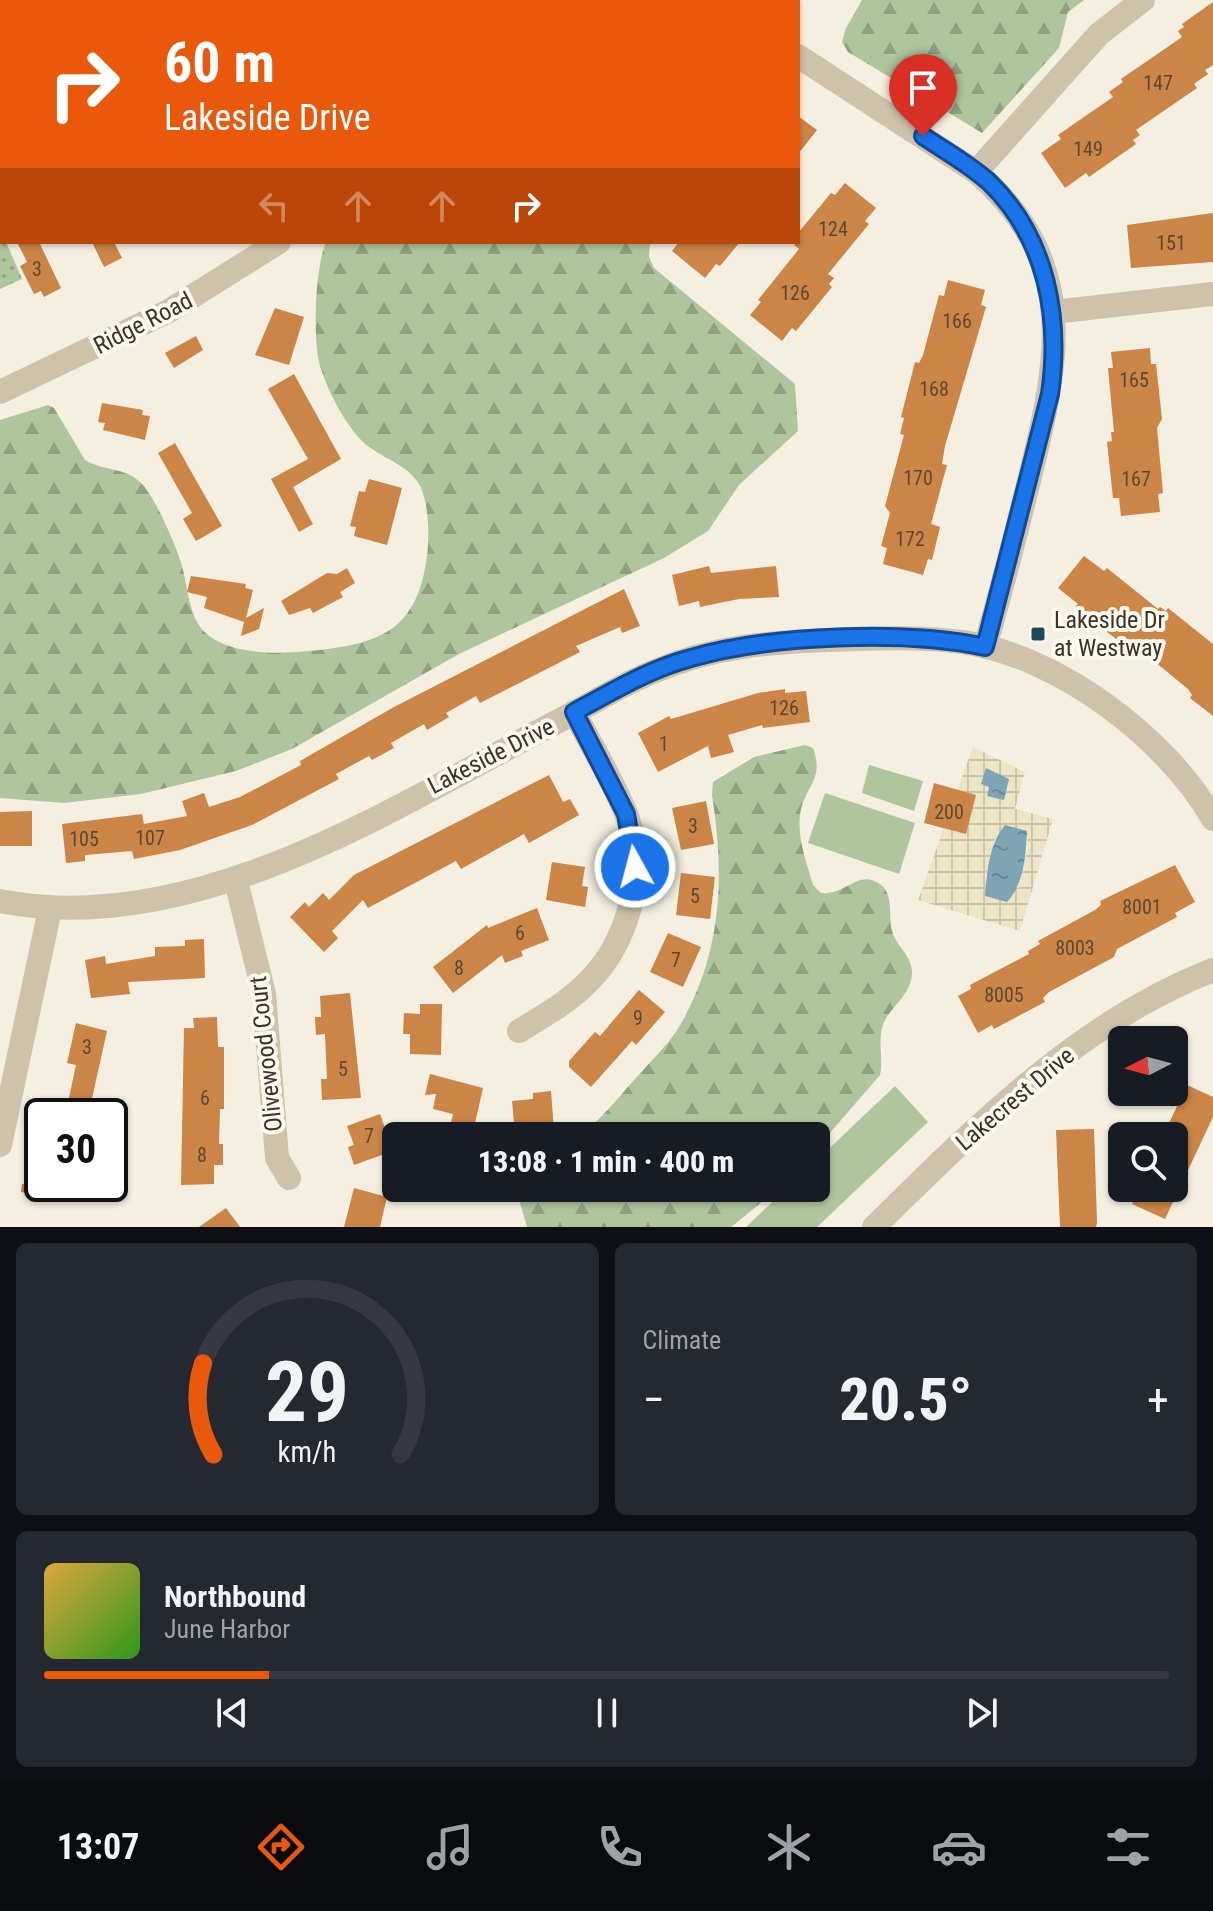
<!DOCTYPE html>
<html lang="en">
<head>
<meta charset="utf-8">
<style>
  body { margin:0; font-family:"Roboto Condensed",sans-serif; background:#242831; color:#f1f3f6; height:100vh; display:flex; flex-direction:column; font-size:30px; white-space:nowrap }
  * { box-sizing:border-box; margin:0 }
  p { font-size:26px; color:#9ea1a6 }
  .icon { flex:none; width:44px; height:44px; fill:none; stroke:currentColor; stroke-width:2; stroke-linecap:round; stroke-linejoin:round }
  .map { position:relative; height:1227px; overflow:hidden }
  .panel { display:flex; flex-direction:column; gap:16px; padding:16px; background:#0d0f14; flex:1 }
  .panel>* { flex:none }
  .hud { position:absolute; left:0px; top:0px; width:800px; height:244px; box-shadow:0 2px 6px #0004; background:#ea580c; color:#fff; overflow:hidden }
  .needle { width:52px; rotate:264deg }
  .controls { position:absolute; left:1108px; top:1026px; display:grid; gap:16px }
  .controls a { display:grid; place-items:center; width:80px; height:80px; border-radius:12px; background:#171b24; box-shadow:0 2px 6px #0004; font-size:40px }
  .speed { position:absolute; left:24px; top:1098px; display:flex; gap:16px; font-size:40px; font-weight:700; text-align:center }
  .speed>* { display:grid; place-content:center; width:104px; height:104px; border-radius:50%; background:#171b24; box-shadow:0 2px 6px #0004; line-height:1 }
  .speed .limit { border:4px solid #111; border-radius:12px; background:#fff; color:#111 }
  .pin { position:absolute; display:grid; place-items:center; width:68px; height:68px; color:#fff; margin:-82px -34px; border-radius:50% 50% 50% 0; rotate:-45deg; box-shadow:0 0 8px #0007 }
  .pin .icon { rotate:45deg }
  .me { position:absolute; width:88px; margin:-44px; rotate:353deg; stroke-linejoin:round; filter:drop-shadow(0 0 6px #0008) }
  .turn { display:flex; align-items:center; gap:28px; height:168px; padding:0 32px; font-size:36px }
  .turn .icon { width:104px; height:104px; stroke-width:2.5 }
  .turn b { display:block; font-size:56px; line-height:68px }
  .lanes { display:flex; align-items:center; height:76px; padding:0 32px; background:#0003; justify-content:center; gap:40px; direction:ltr }
  .lanes .off { opacity:.35 }
  .big { font-size:60px; font-weight:800; line-height:1.1 }
  .panel .tile { flex:1; display:flex; flex-direction:column; justify-content:center; gap:12px; min-width:0; padding:0 28px; border-radius:12px; background:#242831 }
  .panel .dial { align-items:center; gap:0 }
  .dial svg { height:208px; overflow:visible; fill:none; stroke:#363941; stroke-width:7; stroke-linecap:round; text-anchor:middle }
  .dial text { fill:#f1f3f6; stroke:none }
  .song { display:flex; align-items:center; gap:24px }
  .cover { width:96px; height:96px; border-radius:12px; background:linear-gradient(135deg,hsl(40 70% 55%),hsl(110 70% 35%)) }
  .played { height:8px; border-radius:4px; background:linear-gradient(90deg,#ea580c 20%,#363941 20%) }
  .keys { display:flex; justify-content:space-around; direction:ltr }
  .heat { display:flex; justify-content:space-between; align-items:center; font-size:44px; direction:ltr }
  .panel .tiles { flex:1; display:grid; gap:16px; grid-template-columns:1fr 1fr }
  .tile:last-child { grid-column:span 2 }
  .trip { position:absolute; left:382px; top:1122px; width:448px; height:80px; border-radius:12px; background:#171b24; box-shadow:0 2px 6px #0004; font-weight:800; line-height:80px; text-align:center }
  .tab-bar { display:flex; height:128px; justify-content:space-around; align-items:center; background:#090b0e; color:#9ea1a6 }
  .tab-bar .icon { width:56px; height:56px }
  .tab-bar .active { color:#ea580c }
  .tab-bar b { font-size:36px; color:#f1f3f6 }
  .map>svg:first-child { display:block }
</style>
</head>
<body>
<div class="map">
<svg width="1213" height="1227" viewBox="0 0 1213 1227">
  <defs>
    <pattern id="grass-dots" width="8" height="8" patternUnits="userSpaceOnUse" patternTransform="scale(2)"><rect width="8" height="8" fill="#afc59e"/><path d="M2 2h.1M6 6h.1" fill="none" stroke="#90a181" stroke-width="1.8" stroke-linecap="round"/></pattern>
    <pattern id="forest-firs" width="22" height="20" patternUnits="userSpaceOnUse" patternTransform="scale(2)"><rect width="22" height="20" fill="#afc59e"/><path d="M5 1l3.5 6h-7zM16 11l3.5 6h-7z" fill="#90a181"/></pattern>
    <pattern id="plaza-grid" width="8" height="8" patternUnits="userSpaceOnUse" patternTransform="scale(2)"><rect width="8" height="8" fill="#ede4c6"/><path d="M0 4h8M4 0v8" fill="none" stroke="#ccc4aa"/></pattern>
    <pattern id="water-ripples" width="26" height="14" patternUnits="userSpaceOnUse" patternTransform="scale(2)"><rect width="26" height="14" fill="#7da5b3"/><path d="M2 4q2-2 4 0t4 0M15 11q2-2 4 0t4 0" fill="none" stroke="#688792"/></pattern>
  </defs>
  <rect width="100%" height="100%" fill="#f4efe0"/>
  <!-- grass -->
  <path fill="url(#grass-dots)" d="M6,242L22,279L0,289V243Z"/>
  <!-- forest -->
  <path fill="url(#forest-firs)" d="M862,0H1084L1068,12L1059,48L982,133L848,52L842,42L846,28Z
    M326,242H650L649,257L654,268L795,384L798,431L739,485L708,531L664,558L459,654L292,749L236,771L141,794L64,803L0,798V420L48,405L54,408L85,460C103,471 124,467 140,482C153,493 173,539 179,557C189,581 186,618 208,635C233,655 278,654 308,651C385,645 421,627 428,546C429,528 428,502 420,486C409,464 380,458 363,442C344,423 326,388 319,362C313,335 315,268 326,242Z
    M805,745L813,748C825,781 804,786 800,815C797,838 807,864 813,885L821,893C843,895 855,875 872,880C898,889 886,915 893,934C898,947 912,957 912,972C912,993 894,1004 885,1020C876,1038 884,1056 880,1075L816,1149V1136H579C602,1119 616,1100 635,1079C649,1063 667,1046 679,1027C722,954 725,877 712,795L713,782L754,757Z
    M525,1188H779L731,1227H527L520,1203Z"/>
  <!-- pitch -->
  <path fill="#afc59e" d="M869,765L923,781L914,811L862,793Z
    M825,793L915,823L899,874L808,843Z
    M895,1086L928,1122L817,1227H746L787,1188H816V1161Z"/>
  <!-- plaza -->
  <path fill="url(#plaza-grid)" fill-rule="evenodd" d="M973,747L1025,772L1015,809L1053,819L1020,931L918,900ZM1027,833L1028,847L1018,888L985,880L995,839Z"/>
  <!-- water -->
  <path fill="url(#water-ripples)" d="M986,768L1009,779L1004,800L987,796L989,787L981,784Z
    M1005,825L1027,831C1026,854 1024,885 1007,902L985,896C987,872 989,844 1005,825Z"/>
  <!-- building -->
  <path fill="#cb8547" d="M1213,2V65L1205,70L1208,74L1194,84L1197,88L1136,130L1140,135L1133,140L1136,144L1089,177L1086,173L1065,188L1041,153L1061,139L1058,135L1113,97L1109,92L1123,82L1121,79L1182,37L1178,31L1184,27L1182,24Z
    M798,116L817,130L798,154Z
    M845,183L876,208L865,221L869,224L828,274L834,278L829,284L832,287L796,331L792,328L782,341L750,315L761,302L758,300L799,249L794,245L798,242V233L831,193L835,195Z
    M1213,213V262L1131,268L1127,225Z
    M17,242H39L61,288L44,297L41,291L34,294L20,266L27,262Z
    M92,242H114L122,258L104,267Z
    M679,242H740L720,266L716,264L705,278L672,251Z
    M948,280L985,290L981,305L986,307L945,446L942,464L947,465L931,524L940,527L932,560L928,559L923,575L883,564L887,548L881,546L890,513L885,506L904,435L900,434L904,418L901,417L915,362L919,363L923,355L939,295L944,296Z
    M275,308L304,317L289,365L255,355Z
    M196,336L203,350L174,368L165,353Z
    M1150,348L1151,364H1156L1162,419L1157,428L1163,493L1158,494L1160,512L1121,516L1119,498H1113L1107,442L1112,441L1111,432H1114L1108,368H1113L1111,352Z
    M294,374L341,459L293,487L313,524L299,532L271,479L308,459L268,389Z
    M102,403L143,410L142,415L150,416L145,440L103,430L105,423L98,422Z
    M175,443L222,526L196,541L183,519L192,513L158,453Z
    M369,479L402,488L387,545L354,536L356,527L350,526L359,491L365,492Z
    M1084,556L1104,571L1107,568L1158,609L1160,607L1166,611L1168,608L1213,644V716L1190,698L1192,695L1188,689L1132,643L1123,640L1120,642L1075,607L1078,604L1058,588Z
    M709,566L711,573L776,566L779,597L739,599L700,607L699,601L679,606L672,575Z
    M347,568L355,583L340,592L343,597L313,613L310,608L289,615L281,601L327,573L337,574Z
    M191,576L246,584L245,588L253,590L246,618L264,608L259,629L241,636L244,622L204,608L207,597L187,592Z
    M624,589L640,626L622,633L620,627L576,646L580,652L480,703L476,696L446,713L449,717L427,730L424,724L391,743L394,748L372,760L369,756L336,774L339,779L252,825L180,850L134,859L132,851L85,855V861L66,863L62,824L142,814L144,824L187,816L182,801L204,793L209,807L240,797L301,765L300,761L394,707Z
    M785,689V693L806,691L810,722L763,728L762,725L728,735L734,752L711,758L708,746L658,772L638,733L669,716L671,719L758,693Z
    M549,775L563,802L570,799L579,815L529,843L524,834L461,869L456,861L368,908L363,900L332,931L338,938L324,952L290,917L305,902L309,907L323,893L329,900L354,875Z
    M934,783L976,795L966,834L924,823Z
    M706,801L714,844L681,850L672,808Z
    M32,811V846H0V812Z
    M552,862L585,867L582,886L588,887L585,907L546,900Z
    M1175,865L1195,902L1175,913L1177,917L1117,949L1114,957L1049,992L1043,998L1045,1002L994,1029L992,1025L978,1033L958,996L971,989L970,985L1029,954L1028,951L1040,944L1038,941L1095,910L1101,905L1100,901Z
    M681,873L715,877L710,919L676,915Z
    M537,908L549,940L521,951L523,956L505,963L502,955L453,993L433,967L487,925L488,928Z
    M668,933L701,947L683,987L650,972Z
    M204,939L205,978L128,982L130,994L91,998L85,960L105,956L106,964L155,956V947L185,946V940Z
    M639,990L665,1012L636,1045L632,1041L591,1087L569,1067V1061L595,1032L600,1036Z
    M350,993L361,1098L322,1100L321,1079H327L325,1034L316,1035L315,1017H321L320,996Z
    M420,1004H442L441,1055L410,1054V1034H403L404,1013L420,1014Z
    M217,1017L218,1047H224V1109H220L219,1144H223V1165H214V1184L181,1185L184,1028H194L193,1018Z
    M76,1023L107,1031L91,1103L121,1109L120,1116H65L76,1065L67,1063Z
    M430,1074L483,1088L473,1132L450,1126L453,1114L433,1109L436,1094L425,1095Z
    M1187,1085L1213,1097V1117L1165,1219L1132,1204L1139,1188H1174V1136H1163Z
    M551,1091L554,1130L515,1133L512,1101L533,1099V1093Z
    M380,1114L393,1151L354,1165L348,1147L354,1145L347,1126Z
    M1094,1129L1097,1223L1096,1227H1060L1056,1130Z
    M22,1184H80L76,1202L21,1192Z
    M354,1188L387,1197L380,1227H344Z
    M226,1208L240,1227H199Z"/>
  <g fill="none" stroke-linecap="round" stroke-linejoin="round">
    <!-- minor -->
    <path stroke="#cec2ab" stroke-width="24" d="M712,0L714,2
      M519,2L521,0
      M798,56L976,172C1082,263 1058,363 1029,481C1015,537 1001,592 985,647
      M976,172L1099,34L1143,0
      M1053,312L1213,294
      M0,392L169,311L279,242
      M236,881L264,994L277,1158L289,1178
      M0,901C197,940 400,803 568,716C598,700 626,682 658,670C712,647 770,642 828,640C873,639 918,636 962,642C1057,655 1166,737 1213,819
      M519,1031C542,1017 565,1004 584,986C628,945 648,873 627,816C613,781 592,746 574,712
      M0,1145L50,909
      M874,1227C975,1128 1079,1022 1213,970"/>
  </g>
  <g fill="none" stroke-linecap="round" stroke-linejoin="round">
    <!-- route casing -->
    <g stroke="#114b97" stroke-width="20">
      <path id="route" d="M635,867L626,814L574,712C612,692 649,669 691,658C771,635 904,630 985,647L1050,394C1061,318 1047,238 989,182C969,164 945,151 923,136"/>
    </g>
    <!-- route -->
    <use href="#route" stroke="#1a73e8" stroke-width="14"/>
  </g>
  <!-- markers -->
  <rect fill="#1d4c5f" stroke="#fbf8ed" stroke-width="3" x="1030" y="626" width="16" height="16" rx="4"/>
  <g text-anchor="middle" dominant-baseline="central" stroke-width="8" stroke-linejoin="round" paint-order="stroke">
    <!-- number labels -->
    <g font-size="20" fill="#5f4831">
      <text x="1158" y="83">147</text>
      <text x="1088" y="149">149</text>
      <text x="833" y="229">124</text>
      <text x="1171" y="243">151</text>
      <text x="37" y="269">3</text>
      <text x="795" y="293">126</text>
      <text x="957" y="321">166</text>
      <text x="1134" y="380">165</text>
      <text x="934" y="389">168</text>
      <text x="918" y="478">170</text>
      <text x="1136" y="479">167</text>
      <text x="910" y="539">172</text>
      <text x="784" y="708">126</text>
      <text x="664" y="744">1</text>
      <text x="949" y="812">200</text>
      <text x="693" y="826">3</text>
      <text x="150" y="838">107</text>
      <text x="84" y="839">105</text>
      <text x="695" y="896">5</text>
      <text x="1142" y="907">8001</text>
      <text x="520" y="933">6</text>
      <text x="1075" y="948">8003</text>
      <text x="676" y="960">7</text>
      <text x="459" y="968">8</text>
      <text x="1004" y="995">8005</text>
      <text x="638" y="1018">9</text>
      <text x="87" y="1047">3</text>
      <text x="343" y="1069">5</text>
      <text x="205" y="1098">6</text>
      <text x="369" y="1136">7</text>
      <text x="202" y="1155">8</text>
    </g>
    <!-- street labels -->
    <g font-size="24" fill="#3b332a" stroke="#fbf8ed">
      <text transform="translate(143 323) rotate(-27)">Ridge Road</text>
      <text transform="translate(491 756) rotate(-27)">Lakeside Drive</text>
      <text transform="translate(266 1054) rotate(-96)">Olivewood Court</text>
      <text transform="translate(1015 1099) rotate(-40)">Lakecrest Drive</text>
    </g>
    <!-- poi labels -->
    <g font-size="24" fill="#3b332a" stroke="#fbf8ed" text-anchor="start">
      <text x="1054" y="620">Lakeside Dr<tspan x="1054" dy="28">at Westway</tspan></text>
    </g>
  </g>
</svg>
<div class="controls">
<a><svg class="needle" viewBox="-14 -14 28 28"><path d="M0-13l5 13h-10z" fill="#e53935"/><path d="M0 13l5-13h-10z" fill="#9ea1a6"/></svg></a>
<a><svg class="icon" aria-label="search" viewBox="0 0 24 24"><circle cx="10" cy="10" r="6"/><path d="M15 15l6 6"/></svg></a>
</div>
<div class="speed"><div class="limit">30</div></div>
<div class="pin" style="left:923px;top:136px;background:#d93025"><svg class="icon" aria-label="arrive" viewBox="0 0 24 24"><path d="M6 21V4h12l-3 4 3 4H6"/></svg></div>
<svg class="me" style="left:635px;top:867px" viewBox="-20 -20 40 40"><circle r="17" fill="#1a73e8" stroke="#fff" stroke-width="3"/><path d="M0-11L8 9 0 5-8 9z" fill="#fff"/></svg>
<div class="trip">13:08 · 1 min · 400 m</div>
<div class="hud">
<div class="turn"><svg class="icon" aria-label="right" viewBox="0 0 24 24"><path d="M7 20v-9h11M14 6l5 5-5 5"/></svg><div><b>60 m</b>Lakeside Drive</div></div>
<div class="lanes"><svg class="icon off" aria-label="left" viewBox="0 0 24 24"><path d="M17 20v-9H6M10 6l-5 5 5 5"/></svg><svg class="icon off" aria-label="ahead" viewBox="0 0 24 24"><path d="M12 20V5M6 11l6-6 6 6"/></svg><svg class="icon off" aria-label="ahead" viewBox="0 0 24 24"><path d="M12 20V5M6 11l6-6 6 6"/></svg><svg class="icon" aria-label="right" viewBox="0 0 24 24"><path d="M7 20v-9h11M14 6l5 5-5 5"/></svg></div>
</div>
</div>
<section class="panel">
<div class="tiles">
<div class="tile dial"><svg viewBox="0 0 100 80">
<path d="M14 69A42 42 0 1 1 86 69"/>
<path d="M14 69A42 42 0 0 1 10 34" stroke="#ea580c"/>
<text x="50" y="56" font-size="32" font-weight="700">29</text>
<text x="50" y="72" font-size="11">km/h</text>
</svg></div>
<div class="tile"><p>Climate</p>
<div class="heat"><a>−</a><b class="big">20.5°</b><a>+</a></div>
</div>
<div class="tile">
<div class="song"><i class="cover"></i><div><b>Northbound</b><p>June Harbor</p></div></div>
<div class="played"></div>
<div class="keys"><svg class="icon" aria-label="previous" viewBox="0 0 24 24"><path d="M18 5L8 12l10 7zM5 5v14"/></svg><svg class="icon" aria-label="pause" viewBox="0 0 24 24"><path d="M8 5v14M16 5v14"/></svg><svg class="icon" aria-label="next" viewBox="0 0 24 24"><path d="M6 5l10 7-10 7zM19 5v14"/></svg></div>
</div>
</div>
</section>
<nav class="tab-bar">
<b>13:07</b>
<svg class="icon active" aria-label="directions" viewBox="0 0 24 24"><path d="M12 3l9 9-9 9-9-9zM9 14v-3h6M13 9l2 2-2 2"/></svg>
<svg class="icon" aria-label="music" viewBox="0 0 24 24"><path d="M9 18V5l10-2v13"/><circle cx="6" cy="18" r="3"/><circle cx="16" cy="16" r="3"/></svg>
<svg class="icon" aria-label="phone" viewBox="0 0 24 24"><path d="M5 4h4l2 5-3 2q2 4 5 5l2-3 5 2v4C11 20 4 13 5 4z"/></svg>
<svg class="icon" aria-label="climate" viewBox="0 0 24 24"><path d="M12 3v18M4 7l16 10M4 17L20 7"/></svg>
<svg class="icon" aria-label="car" viewBox="0 0 24 24"><path d="M5 17H2v-5l4-1 3-4h7l3 4 3 1v5h-3M9 17h6M6 11h13"/><circle cx="7" cy="17" r="2"/><circle cx="17" cy="17" r="2"/></svg>
<svg class="icon" aria-label="filters" viewBox="0 0 24 24"><path d="M4 7h16M4 17h16"/><circle cx="9" cy="7" r="2"/><circle cx="15" cy="17" r="2"/></svg>
</nav>
</body>
</html>
